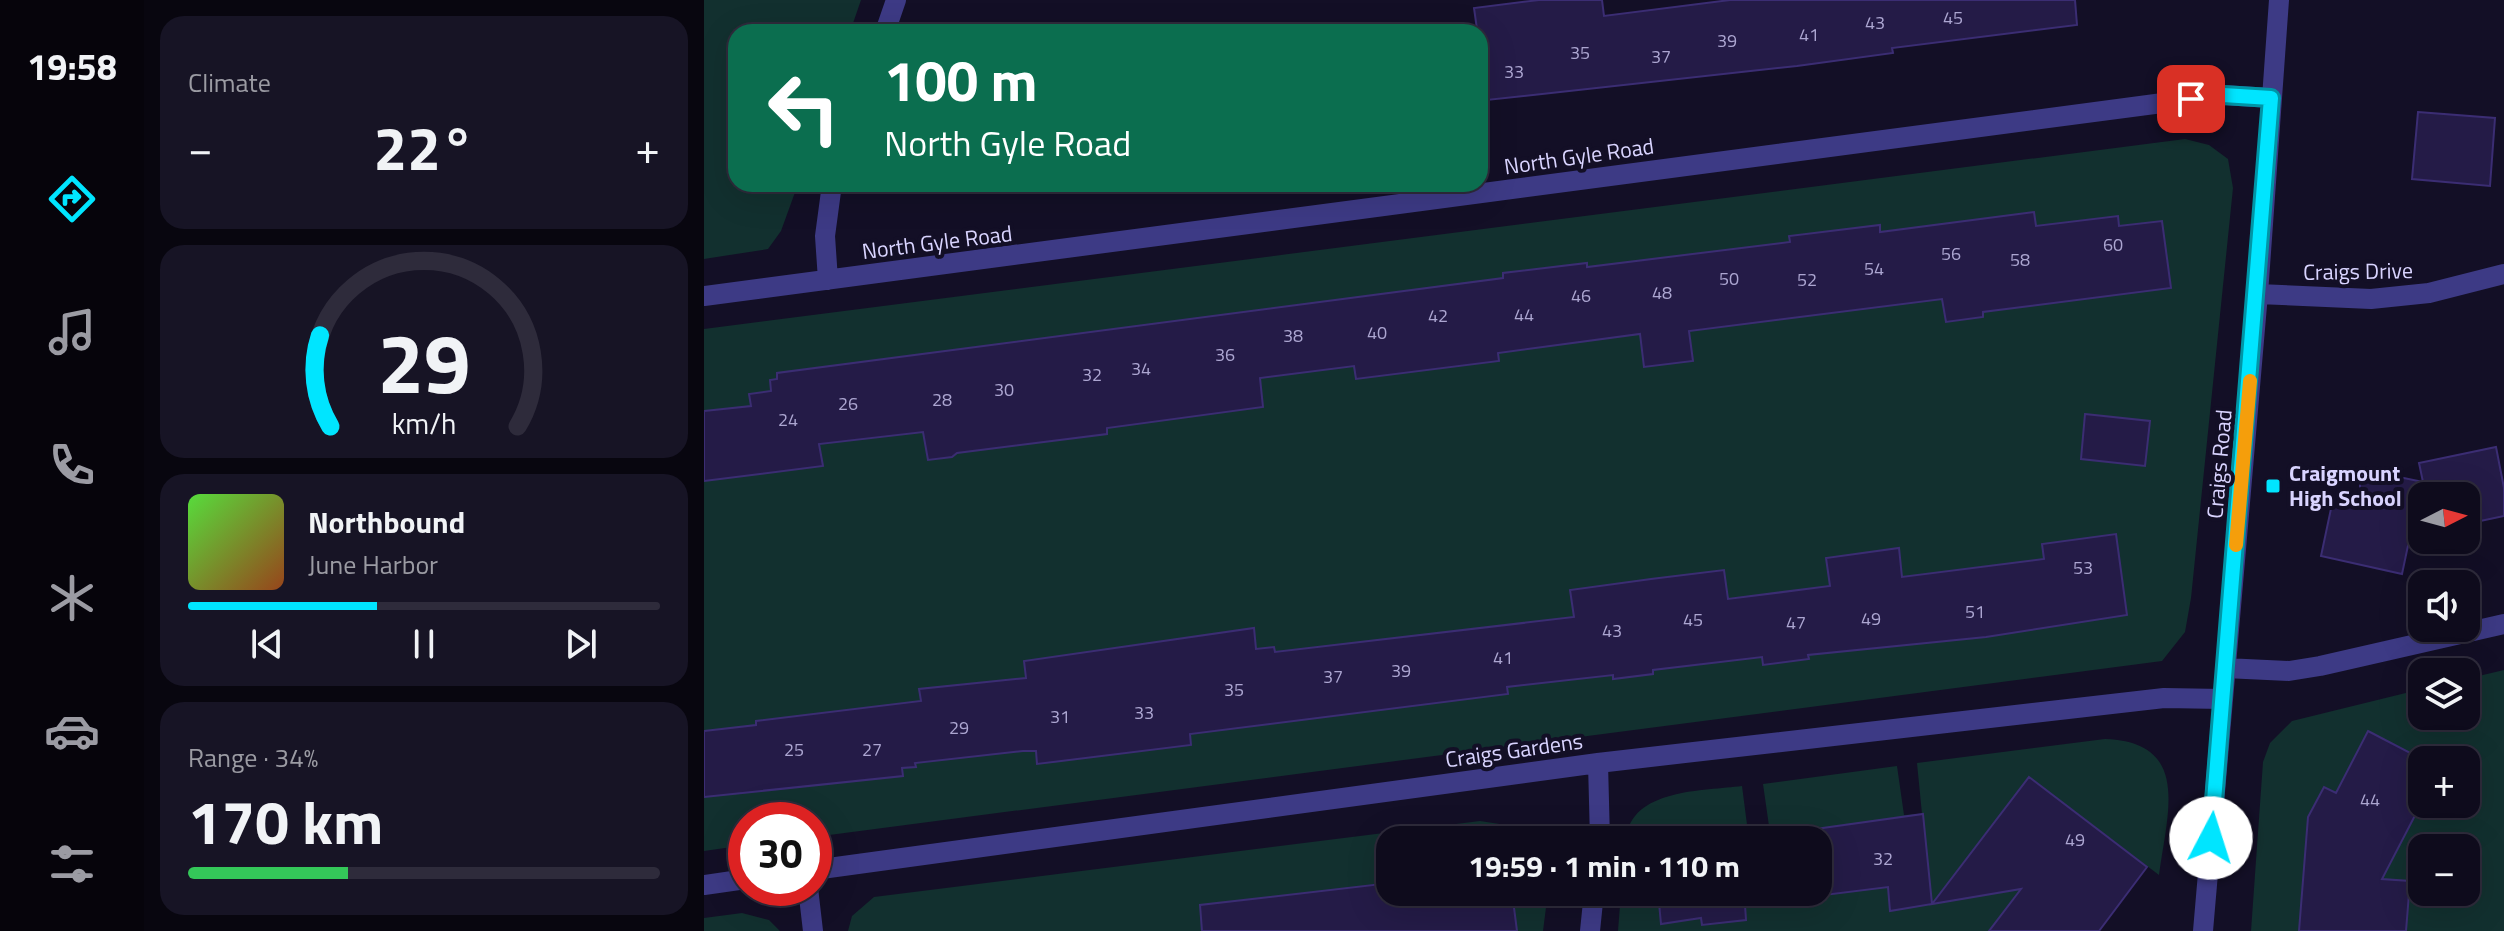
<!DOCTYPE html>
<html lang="en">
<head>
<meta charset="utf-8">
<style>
  body { margin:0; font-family:"Titillium Web",sans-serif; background:#171425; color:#f1f3f6; height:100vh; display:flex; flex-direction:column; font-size:30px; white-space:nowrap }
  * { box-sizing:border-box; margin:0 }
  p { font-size:26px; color:#9b9ba3 }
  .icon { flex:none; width:44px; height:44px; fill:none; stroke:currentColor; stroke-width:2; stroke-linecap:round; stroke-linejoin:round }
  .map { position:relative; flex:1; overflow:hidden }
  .panel { display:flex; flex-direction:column; gap:16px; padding:16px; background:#08060f; width:560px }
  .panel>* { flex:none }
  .top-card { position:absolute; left:24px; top:24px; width:760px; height:168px; border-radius:24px; box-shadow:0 8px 32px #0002,0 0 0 2px #2e2b3b; background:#0b6e4f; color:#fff; overflow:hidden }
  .needle { width:52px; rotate:84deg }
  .fabs { position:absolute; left:1704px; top:482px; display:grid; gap:16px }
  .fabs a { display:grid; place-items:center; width:72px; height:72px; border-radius:16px; background:#0e0b1c; box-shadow:0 8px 32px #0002,0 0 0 2px #2e2b3b; font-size:40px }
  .speed { position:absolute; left:24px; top:802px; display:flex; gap:16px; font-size:40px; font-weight:700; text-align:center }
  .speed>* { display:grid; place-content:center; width:104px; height:104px; border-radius:50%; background:#0e0b1c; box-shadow:0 8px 32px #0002,0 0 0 2px #2e2b3b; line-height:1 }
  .speed .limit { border:12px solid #d22; background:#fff; color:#111 }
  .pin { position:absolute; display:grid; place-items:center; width:68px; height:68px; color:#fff; margin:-34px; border-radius:16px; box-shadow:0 4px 12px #0006 }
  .me { position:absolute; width:88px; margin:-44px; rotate:5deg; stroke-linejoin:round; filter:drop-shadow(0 0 6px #0008) }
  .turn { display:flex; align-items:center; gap:28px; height:168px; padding:0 24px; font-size:36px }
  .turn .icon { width:104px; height:104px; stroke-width:2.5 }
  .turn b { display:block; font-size:56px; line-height:68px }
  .big { font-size:60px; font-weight:700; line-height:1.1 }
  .panel .widget { flex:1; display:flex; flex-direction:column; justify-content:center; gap:12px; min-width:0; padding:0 28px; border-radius:24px; background:#171425 }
  .panel .dial { align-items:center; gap:0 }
  .dial svg { height:208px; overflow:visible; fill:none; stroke:#2e2b3b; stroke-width:7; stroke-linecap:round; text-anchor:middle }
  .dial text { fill:#f1f3f6; stroke:none }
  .song { display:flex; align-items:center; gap:24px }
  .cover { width:96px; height:96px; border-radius:12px; background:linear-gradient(135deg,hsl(110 70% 55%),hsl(20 70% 35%)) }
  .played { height:8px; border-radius:4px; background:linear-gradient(90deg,#00e5ff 40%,#2e2b3b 40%) }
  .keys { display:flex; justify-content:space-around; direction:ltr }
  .heat { display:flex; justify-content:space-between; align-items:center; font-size:44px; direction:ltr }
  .charge { height:12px; border-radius:6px; background:linear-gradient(90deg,#34c759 34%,#2e2b3b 0) }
  .trip { position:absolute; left:672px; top:826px; width:456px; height:80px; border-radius:24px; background:#0e0b1c; box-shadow:0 8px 32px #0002,0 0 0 2px #2e2b3b; font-weight:700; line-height:80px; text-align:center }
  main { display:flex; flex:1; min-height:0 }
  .dock { display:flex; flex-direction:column; width:144px; justify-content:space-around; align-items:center; background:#06040b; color:#9b9ba3 }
  .dock .icon { width:56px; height:56px }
  .dock .current { color:#00e5ff }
  .dock b { font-size:36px; color:#f1f3f6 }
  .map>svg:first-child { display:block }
</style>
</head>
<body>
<main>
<nav class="dock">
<b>19:58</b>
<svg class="icon current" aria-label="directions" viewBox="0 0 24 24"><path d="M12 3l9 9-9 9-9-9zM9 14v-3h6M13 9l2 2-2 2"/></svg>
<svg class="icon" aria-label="music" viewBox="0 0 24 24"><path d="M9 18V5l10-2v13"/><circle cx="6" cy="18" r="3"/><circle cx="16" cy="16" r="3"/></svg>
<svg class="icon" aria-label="phone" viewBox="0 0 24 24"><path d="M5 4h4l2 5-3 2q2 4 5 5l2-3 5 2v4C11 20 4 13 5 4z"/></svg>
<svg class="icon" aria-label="climate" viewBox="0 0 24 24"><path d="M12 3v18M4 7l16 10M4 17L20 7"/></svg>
<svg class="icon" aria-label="car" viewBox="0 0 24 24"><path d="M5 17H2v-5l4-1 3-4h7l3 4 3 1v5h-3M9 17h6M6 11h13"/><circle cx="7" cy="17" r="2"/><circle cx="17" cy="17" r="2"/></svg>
<svg class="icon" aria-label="filters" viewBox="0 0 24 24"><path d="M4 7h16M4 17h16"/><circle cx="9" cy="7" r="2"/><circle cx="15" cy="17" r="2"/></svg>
</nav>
<section class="panel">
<div class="widget"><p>Climate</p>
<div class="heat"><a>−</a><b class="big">22°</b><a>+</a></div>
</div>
<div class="widget dial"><svg viewBox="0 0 100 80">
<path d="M14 69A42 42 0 1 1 86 69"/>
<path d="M14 69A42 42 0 0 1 10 34" stroke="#00e5ff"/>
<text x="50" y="56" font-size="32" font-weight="700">29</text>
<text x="50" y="72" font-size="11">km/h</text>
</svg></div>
<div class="widget">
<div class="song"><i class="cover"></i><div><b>Northbound</b><p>June Harbor</p></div></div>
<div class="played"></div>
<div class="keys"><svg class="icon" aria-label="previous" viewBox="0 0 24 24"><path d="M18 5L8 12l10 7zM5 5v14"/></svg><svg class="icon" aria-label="pause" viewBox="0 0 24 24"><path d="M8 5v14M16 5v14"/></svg><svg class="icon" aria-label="next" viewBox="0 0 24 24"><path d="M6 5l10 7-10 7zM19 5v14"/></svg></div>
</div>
<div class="widget"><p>Range · 34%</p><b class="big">170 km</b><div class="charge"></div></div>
</section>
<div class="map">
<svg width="1800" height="931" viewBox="0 0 1800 931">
  <rect width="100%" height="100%" fill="#130f26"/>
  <!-- green -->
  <path fill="#12302f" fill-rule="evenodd" d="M0,0H157L146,32H32V184H94L77,231L64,249L0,259Z
    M1481,139L1505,145L1524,159L1529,188L1487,598L1481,632L1458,661L110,837V820H42V845L0,851V329Z
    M1800,670V931H1547L1559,762L1566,743L1588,721L1718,689V716H1762V679ZM1718,760H1762V804H1718ZM1718,848H1762V892H1718Z
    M1401,739C1488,742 1463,814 1455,875L1325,777L1299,811L1344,931H914L917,892H1114V840H1067L1059,784L1193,766L1200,815L1218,814L1213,763Z
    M1038,786L1045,840H922C926,788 1001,791 1038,786Z
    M776,821L815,827L833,840H686V892H844L839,931H144L148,916L170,897Z
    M38,913L65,920L76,931H0V918Z"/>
  <!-- building -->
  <path fill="#241b47" stroke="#3b2d73" stroke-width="2" d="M835,0H898L900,16L1026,0H1371L1373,25L1188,48L1189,53L1093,66L783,100L770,8Z
    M1714,112L1791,118L1786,186L1708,179Z
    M1330,212L1332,226L1414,216L1415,226L1458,221L1467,288L1279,312V317L1242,322L1238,299L985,331L989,361L940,367L936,334L794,353L795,361L652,379L650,366L556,378L559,407L403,428V434L253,453L248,457L224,460L219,432L115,444L119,466L0,481V411L47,406L45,394L67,391L66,380L73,379V373L799,278V273L883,263V267L1086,242L1085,236L1176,225V232Z
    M1381,414L1446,421L1441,466L1377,459Z
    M1792,447L1800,488V516L1762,524V496H1718V534L1706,536L1698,574L1617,556L1628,504L1656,500V469L1719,482L1715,463Z
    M1412,534L1423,615L1282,637L1104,655L1105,659L1059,665L1058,657L949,670V674L909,679V675L803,687L804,694L486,734L487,745L333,764L332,751H319L211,763L212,767L198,768L199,776L0,797V731L52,725V721L217,701L215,689L322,678L320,661L550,628L552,649L570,647L571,652L870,617L866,590L947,579L1020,570L1024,599L1126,586L1122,558L1195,548L1198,577L1340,559L1338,544Z
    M1664,731L1718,759V802L1678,879L1706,881L1702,931H1595L1604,817L1620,787L1632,793Z
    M1325,777L1443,867L1395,931H1285L1317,889L1228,904Z
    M1219,814L1228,904L1186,911L1184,887L1041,905L1042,920L998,925L997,918L957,924L954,892H1114V840H1033Z
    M686,883V892H808L813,931H498L496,905Z"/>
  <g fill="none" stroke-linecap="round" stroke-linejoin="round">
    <!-- minor -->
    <path stroke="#3d3a85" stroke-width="20" d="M181,32L192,0
      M124,280L121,236L128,184
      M1554,294L1667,299L1725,293L1800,274
      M0,296L1519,95L1567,98
      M1521,668L1585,671L1616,666L1800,624
      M894,763L896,840
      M110,870L894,763L1460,698L1519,699
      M0,885L42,879
      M104,888L109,931
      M886,931L890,892
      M1499,931L1554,294L1575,0"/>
  </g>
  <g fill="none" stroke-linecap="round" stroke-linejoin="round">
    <!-- route casing -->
    <g stroke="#0095a6" stroke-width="20">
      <path id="route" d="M1487,99L1519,95L1567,98L1507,838"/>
    </g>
    <!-- route -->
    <use href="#route" stroke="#00e5ff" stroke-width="14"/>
    <!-- slow -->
    <path stroke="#f59e0b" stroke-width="14" d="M1532,545L1546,381"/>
  </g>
  <!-- markers -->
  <rect fill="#00e5ff" stroke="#130f26" stroke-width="3" x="1561" y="478" width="16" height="16" rx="4"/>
  <g text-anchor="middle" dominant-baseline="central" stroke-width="8" stroke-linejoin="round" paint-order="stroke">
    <!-- number labels -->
    <g font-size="18" fill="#aca6d1">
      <text x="1249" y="17">45</text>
      <text x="1171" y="22">43</text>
      <text x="1105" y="34">41</text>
      <text x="1023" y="40">39</text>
      <text x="876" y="52">35</text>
      <text x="957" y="56">37</text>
      <text x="810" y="71">33</text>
      <text x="1409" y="244">60</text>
      <text x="1247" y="253">56</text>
      <text x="1316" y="259">58</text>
      <text x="1170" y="268">54</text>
      <text x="1025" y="278">50</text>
      <text x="1103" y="279">52</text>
      <text x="958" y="292">48</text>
      <text x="877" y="295">46</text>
      <text x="820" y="314">44</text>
      <text x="734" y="315">42</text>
      <text x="673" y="332">40</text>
      <text x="589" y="335">38</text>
      <text x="521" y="354">36</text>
      <text x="437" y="368">34</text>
      <text x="388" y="374">32</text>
      <text x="300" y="389">30</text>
      <text x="238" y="399">28</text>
      <text x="144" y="403">26</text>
      <text x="84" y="419">24</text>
      <text x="1379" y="567">53</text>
      <text x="1271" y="611">51</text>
      <text x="1167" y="618">49</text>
      <text x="989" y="619">45</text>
      <text x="1092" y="622">47</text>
      <text x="908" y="630">43</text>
      <text x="799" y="657">41</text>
      <text x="697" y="670">39</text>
      <text x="629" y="676">37</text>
      <text x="530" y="689">35</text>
      <text x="440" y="712">33</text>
      <text x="356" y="716">31</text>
      <text x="255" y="727">29</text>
      <text x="90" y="749">25</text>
      <text x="168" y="749">27</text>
      <text x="1666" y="799">44</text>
      <text x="1371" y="839">49</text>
      <text x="1179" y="858">32</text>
    </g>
    <!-- street labels -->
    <g font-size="22" fill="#d9d4ff" stroke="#130f26">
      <text transform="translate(875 156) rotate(-8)">North Gyle Road</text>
      <text transform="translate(233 242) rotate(-7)">North Gyle Road</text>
      <text transform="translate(1654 271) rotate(-1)">Craigs Drive</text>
      <text transform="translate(1515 464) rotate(-85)">Craigs Road</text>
      <text transform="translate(810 750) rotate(-8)">Craigs Gardens</text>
    </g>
    <!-- poi labels -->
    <g font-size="22" font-weight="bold" fill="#d9d4ff" stroke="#130f26" text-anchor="start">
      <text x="1585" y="473">Craigmount<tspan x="1585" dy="25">High School</tspan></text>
    </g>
  </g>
</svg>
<div class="fabs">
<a><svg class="needle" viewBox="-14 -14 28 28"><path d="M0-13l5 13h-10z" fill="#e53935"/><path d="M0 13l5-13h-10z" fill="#9b9ba3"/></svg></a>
<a><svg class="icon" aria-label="sound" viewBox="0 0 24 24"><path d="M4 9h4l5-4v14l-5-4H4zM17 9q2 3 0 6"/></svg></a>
<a><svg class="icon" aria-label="layers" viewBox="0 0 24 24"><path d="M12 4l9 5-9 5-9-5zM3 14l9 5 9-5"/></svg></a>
<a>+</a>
<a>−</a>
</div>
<div class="speed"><div class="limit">30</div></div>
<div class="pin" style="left:1487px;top:99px;background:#d93025"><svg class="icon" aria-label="arrive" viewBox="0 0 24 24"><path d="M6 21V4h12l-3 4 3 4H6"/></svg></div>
<svg class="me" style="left:1507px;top:838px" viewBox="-20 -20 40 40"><circle r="19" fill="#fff"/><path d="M0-13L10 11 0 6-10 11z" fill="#00e5ff"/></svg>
<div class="trip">19:59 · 1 min · 110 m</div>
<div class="top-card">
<div class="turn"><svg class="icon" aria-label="left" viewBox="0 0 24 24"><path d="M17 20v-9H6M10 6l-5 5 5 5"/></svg><div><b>100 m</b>North Gyle Road</div></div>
</div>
</div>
</main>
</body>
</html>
